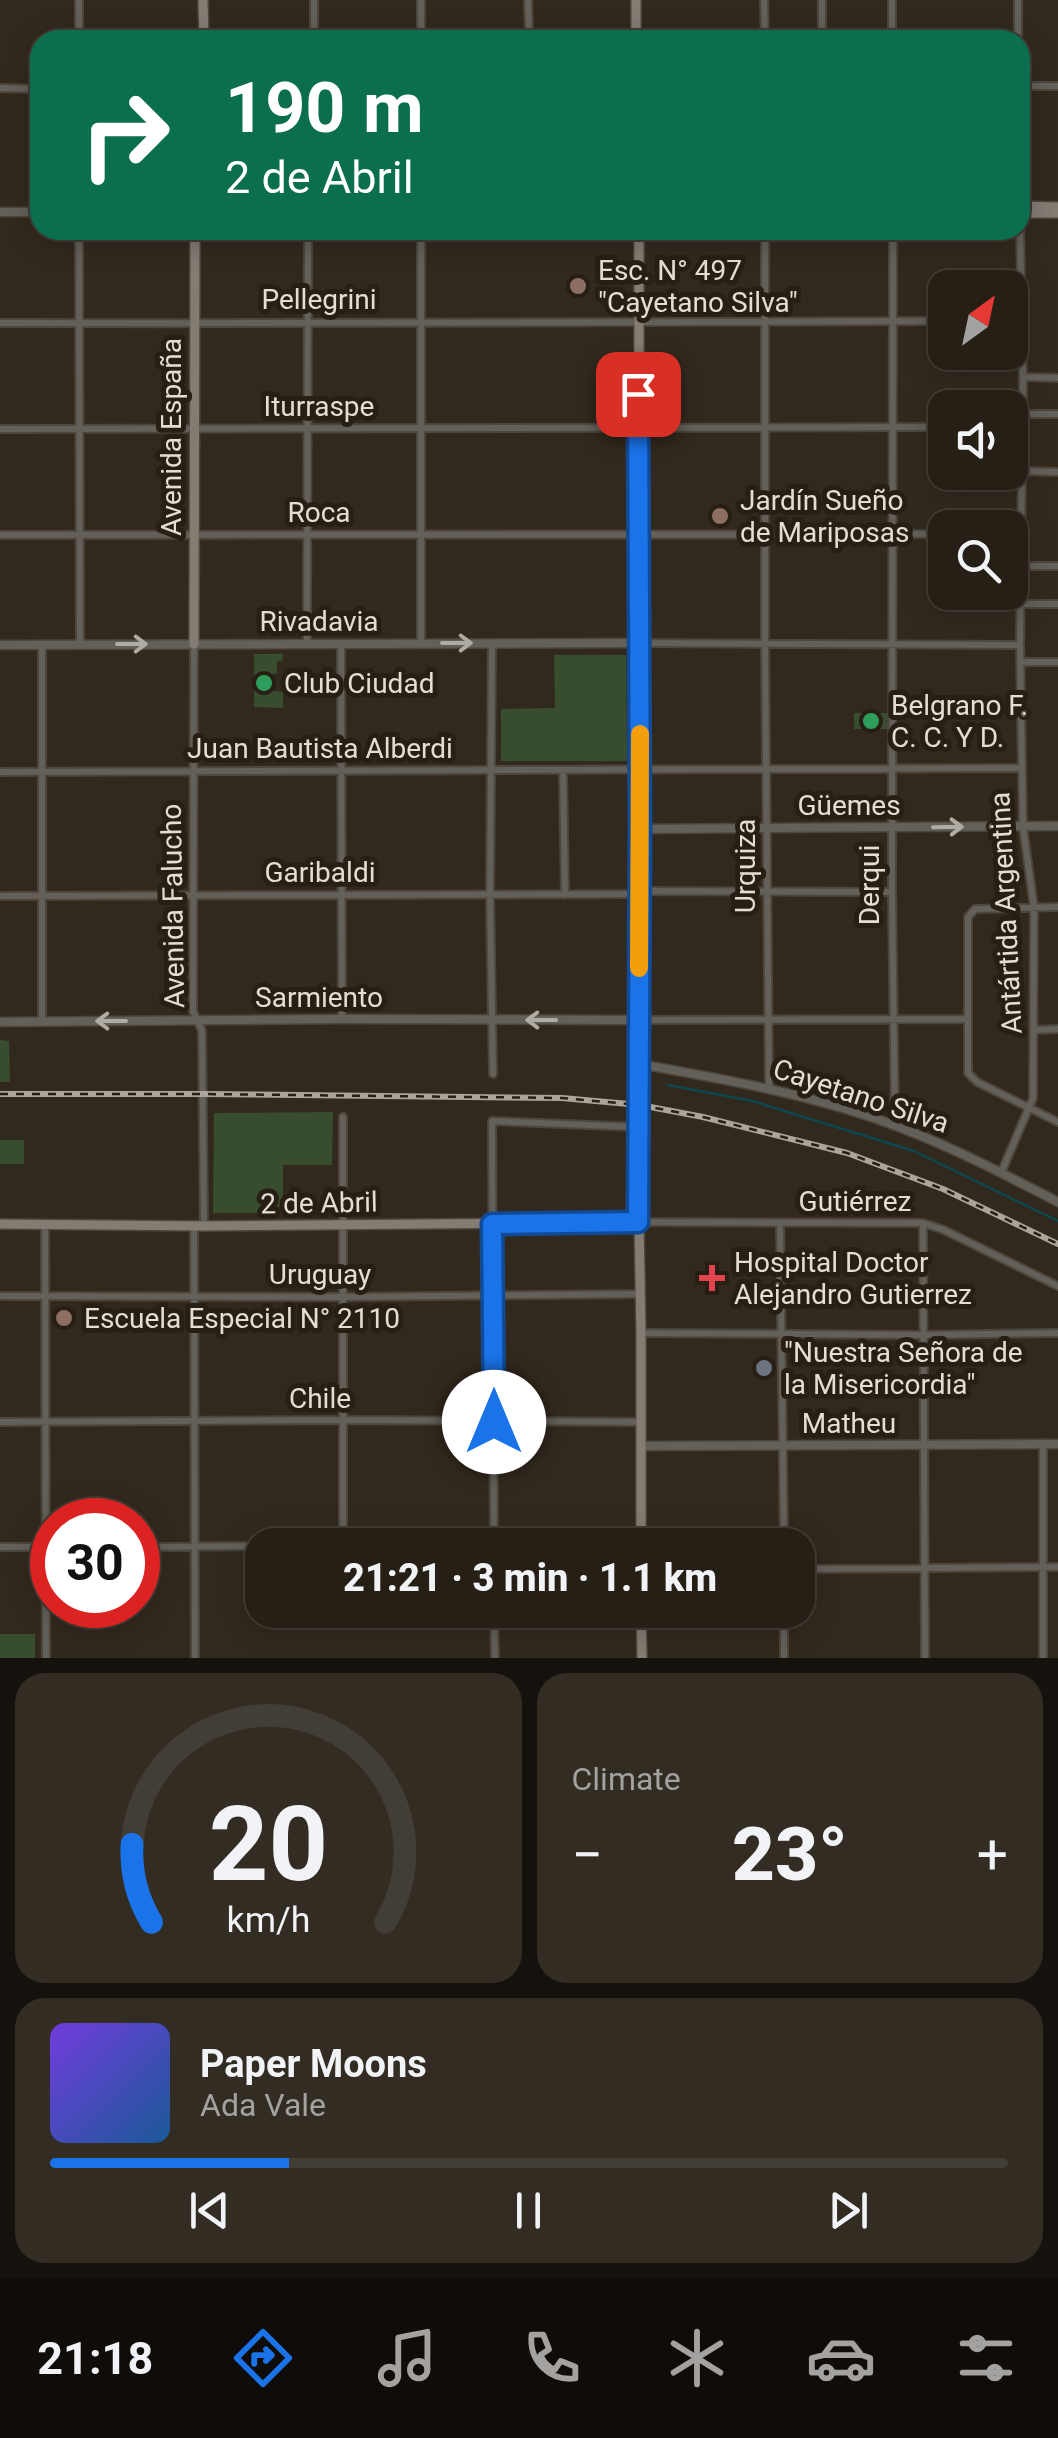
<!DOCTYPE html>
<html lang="en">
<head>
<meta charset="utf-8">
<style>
  body { margin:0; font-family:Roboto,sans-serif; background:#322c23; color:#f1f3f6; height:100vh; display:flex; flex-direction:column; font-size:38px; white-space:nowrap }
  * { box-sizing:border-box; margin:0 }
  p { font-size:32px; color:#a4a2a1 }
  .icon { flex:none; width:55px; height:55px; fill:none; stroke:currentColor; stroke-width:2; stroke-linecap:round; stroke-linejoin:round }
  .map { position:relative; height:1658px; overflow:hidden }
  .details { display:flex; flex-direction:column; gap:15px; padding:15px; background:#15110c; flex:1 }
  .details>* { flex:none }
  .top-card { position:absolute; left:30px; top:30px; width:1000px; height:210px; border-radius:30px; box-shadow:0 5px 25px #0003,0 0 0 2px #423d35; background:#0b6e4f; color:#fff; overflow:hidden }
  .needle { width:65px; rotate:33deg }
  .controls { position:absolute; left:928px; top:270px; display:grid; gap:20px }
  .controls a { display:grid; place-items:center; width:100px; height:100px; border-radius:20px; background:#261f16; box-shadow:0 5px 25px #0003,0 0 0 2px #423d35; font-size:50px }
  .speed { position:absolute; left:30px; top:1498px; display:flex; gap:20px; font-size:50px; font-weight:700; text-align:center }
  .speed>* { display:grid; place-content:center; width:130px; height:130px; border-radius:50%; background:#261f16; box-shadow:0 5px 25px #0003,0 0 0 2px #423d35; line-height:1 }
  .speed .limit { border:15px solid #d22; background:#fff; color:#111 }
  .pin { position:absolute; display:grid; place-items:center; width:85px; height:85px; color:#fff; margin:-42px; border-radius:20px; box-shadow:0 5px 15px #0006 }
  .me { position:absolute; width:110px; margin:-55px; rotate:0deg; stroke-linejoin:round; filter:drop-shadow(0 0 8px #0008) }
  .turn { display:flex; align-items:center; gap:35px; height:210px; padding:0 30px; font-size:45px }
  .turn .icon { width:130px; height:130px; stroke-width:2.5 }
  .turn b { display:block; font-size:70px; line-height:85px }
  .big { font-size:75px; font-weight:800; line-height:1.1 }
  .details .card { flex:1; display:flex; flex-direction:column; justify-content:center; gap:15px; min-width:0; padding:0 35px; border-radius:30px; background:#322c23 }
  .details .dial { align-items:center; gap:0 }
  .dial svg { height:260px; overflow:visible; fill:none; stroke:#423d35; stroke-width:7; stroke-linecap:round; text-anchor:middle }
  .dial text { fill:#f1f3f6; stroke:none }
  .song { display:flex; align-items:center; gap:30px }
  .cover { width:120px; height:120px; border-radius:15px; background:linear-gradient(135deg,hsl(260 70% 55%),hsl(210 70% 35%)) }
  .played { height:10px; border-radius:5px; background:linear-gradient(90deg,#1a73e8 25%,#423d35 25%) }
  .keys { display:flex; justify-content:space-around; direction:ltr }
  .heat { display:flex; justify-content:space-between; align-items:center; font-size:55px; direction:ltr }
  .details .tiles { flex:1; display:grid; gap:15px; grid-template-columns:1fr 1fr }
  .card:last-child { grid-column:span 2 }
  .trip { position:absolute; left:245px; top:1528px; width:570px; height:100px; border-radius:30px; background:#261f16; box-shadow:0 5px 25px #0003,0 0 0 2px #423d35; font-weight:800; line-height:100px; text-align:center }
  .tabs { display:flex; height:160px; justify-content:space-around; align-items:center; background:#0f0c09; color:#a4a2a1 }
  .tabs .icon { width:70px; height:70px }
  .tabs .active { color:#1a73e8 }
  .tabs b { font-size:45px; color:#f1f3f6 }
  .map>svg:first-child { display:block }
</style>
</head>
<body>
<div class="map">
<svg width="1058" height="1658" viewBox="0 0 1058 1658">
  <rect width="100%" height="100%" fill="#32291e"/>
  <!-- green -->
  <path fill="#384d2d" d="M254,654H283L282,661H277V674H273V691L283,692V708L254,707Z
    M554,655H626L627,761H501V709L555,708Z
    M854,713H888L889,729H854Z
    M0,1040L9,1041L10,1082H0Z
    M333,1112L332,1165H283V1213H213L214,1113Z
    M0,1140H24V1164H0Z
    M0,1634H35V1658H0Z"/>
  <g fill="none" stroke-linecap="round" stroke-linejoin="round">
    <!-- stream -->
    <path stroke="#0e474d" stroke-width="2.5" d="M668,1085L752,1101L914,1151L1058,1221"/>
    <!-- minor casing -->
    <g stroke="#4e463b" stroke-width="10">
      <path id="minor" d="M79,0V40
        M528,0L529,30
        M764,0L765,40
        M1018,0V40
        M314,40V0
        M421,40V0
        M822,40V0
        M892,40V0
        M1020,86H1058
        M0,88L40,89
        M79,230L80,644
        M765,230V645L769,1087
        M893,230L892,892L895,1125
        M1010,320H1021
        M0,323C315,324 630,322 945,321
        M1023,377L1058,378
        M1023,414H1058
        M0,429L945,427
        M1022,471L1058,472
        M1010,533H1021
        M0,535L945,534
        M1021,566H1058
        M1020,604H1058
        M492,643L490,895L493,1074
        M639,643L1020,645
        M194,644L193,1011L202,1031L204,1226
        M307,644L308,230
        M341,644L342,1019
        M421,644V230
        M1021,662H1058
        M563,770L565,895
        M0,772L1022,768
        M639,891L892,892
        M0,896L639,894
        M1058,907L975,909L968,917V1073L977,1082L1058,1122
        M639,1020L967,1019
        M42,1021V645
        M1035,1030L1058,1029
        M343,1117V1545
        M1001,1173L1033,1098L1034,907L1023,827L1020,645L1023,377L1020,230
        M639,1222L923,1223L944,1230L1058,1286
        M780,1223L784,1545
        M923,1223L925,1658
        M45,1224L46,1658
        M194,1226L195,1658
        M0,1296L342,1297L640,1294
        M641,1333L923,1335L1058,1333
        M0,1422L343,1420L641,1422
        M1043,1443V1658
        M494,1545L492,1121L639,1127
        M0,1547H52
        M138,1547L262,1546
        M798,1569L1058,1567
        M494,1610L495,1658
        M784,1658V1610"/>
    </g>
    <!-- tertiary casing -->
    <g stroke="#4e463b" stroke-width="11">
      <path id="tertiary" d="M0,212H40
        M0,645L639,643
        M640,829L1058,826
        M0,1022L342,1019L639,1020
        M639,1064C727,1080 816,1095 899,1127C954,1148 1006,1175 1058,1202
        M641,1446L1058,1444"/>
    </g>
    <!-- secondary casing -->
    <g stroke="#4e463b" stroke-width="12">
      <path id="secondary" d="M203,0L204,40
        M636,0V40
        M1020,206L1058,207
        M1020,213H1058
        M639,230V1222L641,1333V1545
        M194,644L195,230
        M0,1224L204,1226L639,1222
        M641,1610L642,1658"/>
    </g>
    <!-- minor -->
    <use href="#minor" stroke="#635f59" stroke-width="6"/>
    <!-- tertiary -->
    <use href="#tertiary" stroke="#635f59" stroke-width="8"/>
    <!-- secondary -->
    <use href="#secondary" stroke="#827c73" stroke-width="9"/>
    <!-- rail casing -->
    <g stroke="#aba49b" stroke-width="6">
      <path id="rail" d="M0,1094H203L562,1098L640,1105L703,1117L847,1153L943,1189L1058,1244"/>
    </g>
    <!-- rail -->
    <use href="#rail" stroke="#281f14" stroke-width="2.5" stroke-dasharray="8" stroke-linecap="butt"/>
  </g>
  <!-- one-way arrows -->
  <defs><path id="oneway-shaft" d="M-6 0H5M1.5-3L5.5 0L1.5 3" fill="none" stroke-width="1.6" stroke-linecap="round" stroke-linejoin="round" transform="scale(2.5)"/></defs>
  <g stroke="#b0aba4">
    <use href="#oneway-shaft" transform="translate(457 643)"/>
    <use href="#oneway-shaft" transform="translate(132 644)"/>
    <use href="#oneway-shaft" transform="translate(948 827) rotate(-1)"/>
    <use href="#oneway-shaft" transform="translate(541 1020) rotate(180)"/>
    <use href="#oneway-shaft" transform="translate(111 1021) rotate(180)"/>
  </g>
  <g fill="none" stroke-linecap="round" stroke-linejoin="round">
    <!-- route casing -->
    <g stroke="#114b97" stroke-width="25">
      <path id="route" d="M494,1422L492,1224L638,1222L640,829L638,394"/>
    </g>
    <!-- route -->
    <use href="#route" stroke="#1a73e8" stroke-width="18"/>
    <!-- slow -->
    <path stroke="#f59e0b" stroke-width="18" d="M639,968L640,734"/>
  </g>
  <!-- markers -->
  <g fill="#8d6e63" stroke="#281f14" stroke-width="4">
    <circle cx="578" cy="286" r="10"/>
    <circle cx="720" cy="516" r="10"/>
    <circle cx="64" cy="1318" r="10"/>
  </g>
  <g fill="#2e9e5b" stroke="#281f14" stroke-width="4">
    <circle cx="264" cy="683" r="10"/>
    <circle cx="871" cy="721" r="10"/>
  </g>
  <path fill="#e0444e" stroke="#281f14" stroke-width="4" d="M707 1263h10v10h10v10h-10v10h-10v-10h-10v-10h10z"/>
  <circle fill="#6b7280" stroke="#281f14" stroke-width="4" cx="764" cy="1368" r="10"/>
  <g text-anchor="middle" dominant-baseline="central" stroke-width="10" stroke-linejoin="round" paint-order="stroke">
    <!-- poi labels -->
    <g font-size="28" fill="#e4ddd6" stroke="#281f14" text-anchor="start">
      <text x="598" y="270">Esc. N° 497<tspan x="598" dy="32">"Cayetano Silva"</tspan></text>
      <text x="740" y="500">Jardín Sueño<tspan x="740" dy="32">de Mariposas</tspan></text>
      <text x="284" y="683">Club Ciudad</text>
      <text x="891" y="705">Belgrano F.<tspan x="891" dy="32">C. C. Y D.</tspan></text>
      <text x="734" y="1262">Hospital Doctor<tspan x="734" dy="32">Alejandro Gutierrez</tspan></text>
      <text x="84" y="1318">Escuela Especial N° 2110</text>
      <text x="784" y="1352">"Nuestra Señora de<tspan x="784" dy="32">la Misericordia"</tspan></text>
    </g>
    <!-- street labels -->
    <g font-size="28" fill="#e4ddd6" stroke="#281f14">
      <text x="319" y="299">Pellegrini</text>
      <text x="319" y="406">Iturraspe</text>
      <text transform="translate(171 437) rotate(-90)">Avenida España</text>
      <text x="319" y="512">Roca</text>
      <text x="319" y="621">Rivadavia</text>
      <text x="320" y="748">Juan Bautista Alberdi</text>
      <text x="849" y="805">Güemes</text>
      <text transform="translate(745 866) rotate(-90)">Urquiza</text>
      <text x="320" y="872">Garibaldi</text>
      <text transform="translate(869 885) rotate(-90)">Derqui</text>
      <text transform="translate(173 906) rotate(-91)">Avenida Falucho</text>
      <text transform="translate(1006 913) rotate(-93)">Antártida Argentina</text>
      <text x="319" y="997">Sarmiento</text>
      <text transform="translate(861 1096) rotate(18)">Cayetano Silva</text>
      <text x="855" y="1201">Gutiérrez</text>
      <text transform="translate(319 1203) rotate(-1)">2 de Abril</text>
      <text x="320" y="1274">Uruguay</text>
      <text x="320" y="1398">Chile</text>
      <text x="849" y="1423">Matheu</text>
    </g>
  </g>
</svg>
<div class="controls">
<a><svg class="needle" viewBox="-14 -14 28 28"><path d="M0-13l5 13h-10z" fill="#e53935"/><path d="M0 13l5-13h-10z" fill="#a4a2a1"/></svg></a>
<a><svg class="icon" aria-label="sound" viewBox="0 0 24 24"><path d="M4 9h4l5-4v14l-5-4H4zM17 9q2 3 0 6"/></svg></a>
<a><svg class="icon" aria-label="search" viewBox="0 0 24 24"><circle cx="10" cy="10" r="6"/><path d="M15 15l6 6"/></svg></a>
</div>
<div class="speed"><div class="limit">30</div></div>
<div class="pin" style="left:638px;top:394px;background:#d93025"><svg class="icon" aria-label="arrive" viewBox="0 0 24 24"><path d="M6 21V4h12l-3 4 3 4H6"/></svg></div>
<svg class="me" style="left:494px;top:1422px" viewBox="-20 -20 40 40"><circle r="19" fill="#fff"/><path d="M0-13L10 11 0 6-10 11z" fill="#1a73e8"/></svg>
<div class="trip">21:21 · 3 min · 1.1 km</div>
<div class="top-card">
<div class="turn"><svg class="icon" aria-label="right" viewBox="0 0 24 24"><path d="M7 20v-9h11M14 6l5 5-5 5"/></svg><div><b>190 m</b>2 de Abril</div></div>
</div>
</div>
<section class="details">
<div class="tiles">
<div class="card dial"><svg viewBox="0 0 100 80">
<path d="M14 69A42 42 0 1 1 86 69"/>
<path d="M14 69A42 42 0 0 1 8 45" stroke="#1a73e8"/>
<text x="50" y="56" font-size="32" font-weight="700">20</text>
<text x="50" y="72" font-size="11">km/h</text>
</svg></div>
<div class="card"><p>Climate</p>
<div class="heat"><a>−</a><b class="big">23°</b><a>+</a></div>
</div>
<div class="card">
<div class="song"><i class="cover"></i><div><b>Paper Moons</b><p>Ada Vale</p></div></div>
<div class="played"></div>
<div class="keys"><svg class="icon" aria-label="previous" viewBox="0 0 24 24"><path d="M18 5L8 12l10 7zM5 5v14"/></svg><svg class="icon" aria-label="pause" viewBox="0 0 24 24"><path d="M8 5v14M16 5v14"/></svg><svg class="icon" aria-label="next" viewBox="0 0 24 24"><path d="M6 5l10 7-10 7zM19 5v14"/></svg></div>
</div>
</div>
</section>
<nav class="tabs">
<b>21:18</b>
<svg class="icon active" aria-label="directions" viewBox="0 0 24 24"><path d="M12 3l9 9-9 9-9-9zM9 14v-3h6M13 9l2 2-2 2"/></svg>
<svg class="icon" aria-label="music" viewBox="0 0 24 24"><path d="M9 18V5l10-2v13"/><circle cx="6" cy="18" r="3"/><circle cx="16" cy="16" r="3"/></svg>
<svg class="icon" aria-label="phone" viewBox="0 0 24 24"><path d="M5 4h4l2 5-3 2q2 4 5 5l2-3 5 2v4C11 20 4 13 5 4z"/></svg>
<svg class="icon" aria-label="climate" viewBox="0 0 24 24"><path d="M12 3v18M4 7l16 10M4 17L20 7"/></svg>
<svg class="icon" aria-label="car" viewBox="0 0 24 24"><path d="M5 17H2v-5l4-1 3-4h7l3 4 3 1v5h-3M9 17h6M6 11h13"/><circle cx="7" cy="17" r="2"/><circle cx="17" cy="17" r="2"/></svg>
<svg class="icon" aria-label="filters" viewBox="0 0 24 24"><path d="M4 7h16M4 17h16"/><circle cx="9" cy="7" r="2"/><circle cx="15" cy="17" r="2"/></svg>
</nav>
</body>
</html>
